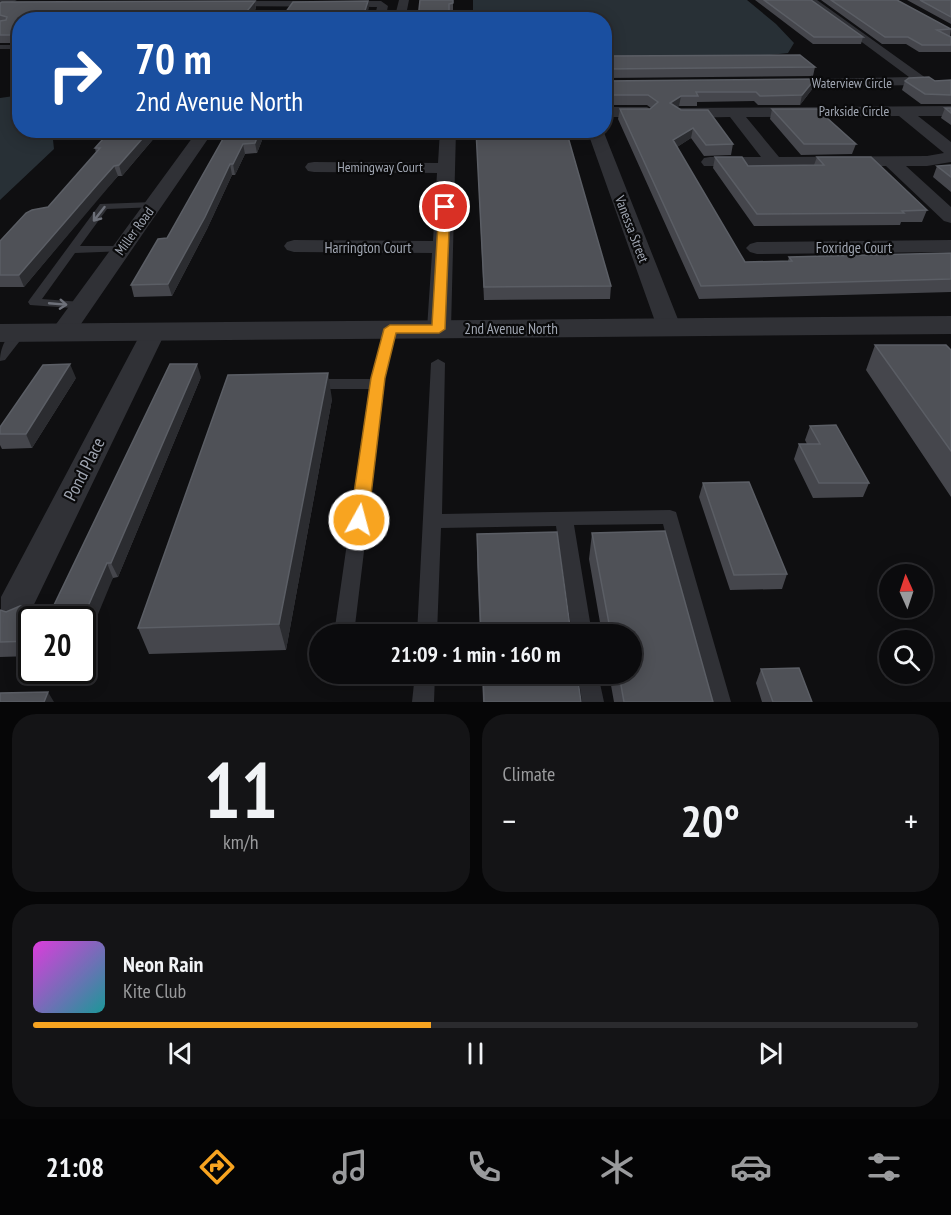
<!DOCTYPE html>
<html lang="en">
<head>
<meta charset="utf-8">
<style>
  body { margin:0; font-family:"PT Sans Narrow",sans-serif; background:#141416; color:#f1f3f6; height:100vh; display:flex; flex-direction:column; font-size:22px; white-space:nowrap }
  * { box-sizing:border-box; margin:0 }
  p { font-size:20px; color:#9a9b9d }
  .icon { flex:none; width:33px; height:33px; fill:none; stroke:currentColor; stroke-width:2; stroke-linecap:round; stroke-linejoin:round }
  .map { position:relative; height:702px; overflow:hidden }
  .drawer { display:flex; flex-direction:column; gap:12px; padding:12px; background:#060607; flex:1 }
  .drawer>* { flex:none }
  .banner { position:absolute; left:12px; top:12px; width:600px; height:126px; border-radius:24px; box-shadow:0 3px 15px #0003,0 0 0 2px #2b2b2e; background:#1a4fa0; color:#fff; overflow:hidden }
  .needle { width:39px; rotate:357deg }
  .fabs { position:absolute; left:879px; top:564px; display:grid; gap:12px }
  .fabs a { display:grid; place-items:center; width:54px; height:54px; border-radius:50%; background:#0b0b0d; box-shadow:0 3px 15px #0003,0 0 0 2px #2b2b2e; font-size:30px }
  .speed { position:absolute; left:18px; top:606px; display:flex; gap:12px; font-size:30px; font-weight:700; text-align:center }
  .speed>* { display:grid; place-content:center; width:78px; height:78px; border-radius:50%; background:#0b0b0d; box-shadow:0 3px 15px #0003,0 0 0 2px #2b2b2e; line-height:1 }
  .speed .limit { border:3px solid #111; border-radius:9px; background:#fff; color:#111 }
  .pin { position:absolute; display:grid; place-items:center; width:51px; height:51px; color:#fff; margin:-26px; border:3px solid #fff; border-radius:50%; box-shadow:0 2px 6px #0007 }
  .me { position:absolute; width:66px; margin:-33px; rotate:7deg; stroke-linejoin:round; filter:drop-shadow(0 0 4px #0008) }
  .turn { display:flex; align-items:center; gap:21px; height:126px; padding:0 24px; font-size:27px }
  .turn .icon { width:78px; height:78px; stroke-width:2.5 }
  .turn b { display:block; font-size:42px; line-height:51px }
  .big { font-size:45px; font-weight:700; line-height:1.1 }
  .drawer .widget { flex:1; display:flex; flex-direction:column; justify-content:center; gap:9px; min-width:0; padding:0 21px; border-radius:24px; background:#141416 }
  .drawer .dial { align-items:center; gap:0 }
  .dial b { font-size:78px; line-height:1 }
  .song { display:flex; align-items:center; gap:18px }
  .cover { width:72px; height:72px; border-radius:9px; background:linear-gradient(135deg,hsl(300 70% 55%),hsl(180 70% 35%)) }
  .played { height:6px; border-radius:3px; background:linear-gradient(90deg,#f8a420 45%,#2b2b2e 45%) }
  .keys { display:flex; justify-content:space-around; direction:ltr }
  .heat { display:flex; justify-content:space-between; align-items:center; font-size:33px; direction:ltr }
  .drawer .tiles { flex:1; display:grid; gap:12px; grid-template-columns:1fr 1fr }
  .widget:last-child { grid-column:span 2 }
  .trip { position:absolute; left:309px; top:624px; width:333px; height:60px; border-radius:30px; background:#0b0b0d; box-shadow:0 3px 15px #0003,0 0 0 2px #2b2b2e; font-weight:700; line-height:60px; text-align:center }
  .tabs { display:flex; height:96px; justify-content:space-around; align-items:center; background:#040405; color:#9a9b9d }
  .tabs .icon { width:42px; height:42px }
  .tabs .selected { color:#f8a420 }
  .tabs b { font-size:27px; color:#f1f3f6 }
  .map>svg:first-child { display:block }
</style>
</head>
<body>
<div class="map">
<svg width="951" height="702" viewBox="0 0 951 702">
  <rect width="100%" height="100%" fill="#0f0f11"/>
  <!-- water -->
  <path fill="#283036" d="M473,0H747L776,24L794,43L788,53L770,55L605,56L604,20L473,19Z
    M14,96L19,98L20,130L52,131L54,149L0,200V98Z"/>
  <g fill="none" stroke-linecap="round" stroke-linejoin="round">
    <!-- service -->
    <path fill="#303136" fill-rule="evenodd" d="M0,45H20V49H0Z
      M153,202L157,203V207L107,209L80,246H122L126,247V251L75,253L42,299L81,302L87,306L85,309L30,305L28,302L30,299L100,204Z
      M390,325L396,329L385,378L354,634H334L369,389H311L304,384L311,379H371L384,329Z
      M19,329L26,333L5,360L0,361C0,349 6,333 19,329Z
      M438,359L445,363L442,514L670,510L676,512L731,702H709L663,524L574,525L592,634H572L556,526L441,528L437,634H417L431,363Z
      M415,674H435L434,702H412Z
      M578,674H598L604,702H582Z"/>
    <!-- minor -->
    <path fill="#303136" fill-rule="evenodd" d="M399,0H409L405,20H394Z
      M805,0H817L930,81L923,85L774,87L772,84L774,81L779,80L909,77Z
      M221,1H381L388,6L385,20H374L377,7L217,6V2Z
      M951,106V116H918L951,142V162L927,166H906L951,207V223L944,221L886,166H704L701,162L704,158L710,157H761L730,117L679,118L671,113L679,108ZM899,116L944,153L927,156L779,157L746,117Z
      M604,107H647L655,112L647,117H604Z
      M198,130H214L72,337L63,339L54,337L51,332L54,327Z
      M440,130H456L451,329L448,334L439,336L430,334L427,329L432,253L294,252L287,250L284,246L287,242L294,240L433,241L437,173L314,172L308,171L305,167L308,163L314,162L438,163Z
      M587,130H603L681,327L678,332L669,334L660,332L657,327Z
      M951,240V252L757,254L750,252L746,248L750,244L757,242Z
      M154,324L163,326L166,331L27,619L14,624L1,619V597L142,331L145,326Z"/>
    <!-- tertiary -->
    <path fill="#303136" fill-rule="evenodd" d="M0,0H17L0,9Z
      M951,316V334L0,342V324Z"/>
  </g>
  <!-- wall -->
  <path fill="#45464c" d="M453,0V11L418,19Z
    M755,0H811L863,37L861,44H813Z
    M821,0H897L951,29L950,37H951V52H919L906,44H882Z
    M907,0H951V24Z
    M255,1L256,9L20,20V43H0V3Z
    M604,56L815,67L813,76L604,78Z
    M951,80V104H921L902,90L905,81Z
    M604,81L813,88L800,105H758L754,101L697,102V106H679L677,107L733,144L731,155L704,156L691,138L677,147L745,262L788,261L789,257L951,253V292L699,299L618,119L620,109H650L651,108L647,105H611L610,101H604Z
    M945,108H951V125L941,118Z
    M772,109L856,144L852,154L801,155L770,119Z
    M111,130H161L122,176H118L100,196L24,287H0V241L48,207L96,153L95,148Z
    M228,130H266L257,153L245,154L235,175H232L207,229L172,296L134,297L131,285L167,238Z
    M476,130H566L611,286L610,299L484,300Z
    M715,157L748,166L814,165L817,157L927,210L922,222H901L900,225L754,226L713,168Z
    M951,165V192L933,177L937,166Z
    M875,345L951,350V497L866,370Z
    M201,377L118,577L113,578L82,620H32V656L0,657V610L6,612L54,605Z
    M76,378L32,448L2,449L0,445V427Z
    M332,399L286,650L149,654L138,628Z
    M810,426L869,483L863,497L813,498L794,459L799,444H807L805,440Z
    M703,483L787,574L782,589L730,590L699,497Z
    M592,533L713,702H614L609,674H632V634H602L589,559Z
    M477,534L571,634H480L477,561Z
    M761,669L812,702H762L756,683Z
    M482,674H577L581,702H483Z"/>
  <!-- shaded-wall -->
  <path fill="#2b2c30" d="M255,1L256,9L248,20H240Z
    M368,1L369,8L365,20H362Z
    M815,79L813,88L800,105L802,95Z
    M681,96L679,106L669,112L670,103Z
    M693,128L691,138L671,151L673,140Z
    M150,130H161L122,176L119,165Z
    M260,130H266L257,153L255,143Z
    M243,144L245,154L235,175L233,164Z
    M230,164L232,175L207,229L172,296L168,284Z
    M114,166L118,176L24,287L19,275Z
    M70,364L76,378L32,448L26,434Z
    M197,364L201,377L118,577L111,563Z
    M328,373L332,399L286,650L279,624Z
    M107,563L113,578L82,653V620Z
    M48,692L54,702H44Z"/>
  <!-- building -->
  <path fill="#4f5157" stroke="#5b5e65" stroke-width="1.5" d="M420,0H453V3L449,4V20H415L418,19Z
    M764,0H811L863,37H814Z
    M831,0H897L951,29L937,30L951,37V45H922L908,37H885Z
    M920,0H951V17Z
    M255,1L240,20H20V35H0V21L6,20L7,17L0,15V3L2,2Z
    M368,1L362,20H280L293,2Z
    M800,55L815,67L605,69L604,70V56Z
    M929,77L935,81L951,80V95L925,94L905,81L909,78Z
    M815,79L802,95L760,96L756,92H696L698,96H681L670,103L681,110H708L733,144L706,145L693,128L673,140L745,262L792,261L789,257L951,253V279L701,286L620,109H650L658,102L648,95H612L611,92H604V81Z
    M945,108H951V113Z
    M772,109H817L856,144H804Z
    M111,130H150L119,165L114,166L97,185L19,275H0V241L26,213L32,210L48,207L100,148H95Z
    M228,130H260L255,143L243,144L233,164H230L205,217L168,284L131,285L158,239L167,238Z
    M476,130H566L611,286L484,287Z
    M715,157H742L748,166L824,165L817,157H871L927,210L902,211L904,213L757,214Z
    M951,165V177L937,166Z
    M875,345H946L951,350V451Z
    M70,364L26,434H0V427L43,365Z
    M170,364H197L111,563H107L82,620H32V641L0,642V610L6,612L20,606L54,605Z
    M328,373L279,624L138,628L228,375Z
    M836,425L869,483H819L799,444H820L810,426Z
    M749,482L787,574L734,575L703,483Z
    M665,531L713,702H624L619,674H632V634H611L592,533Z
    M557,532L571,634H481L477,534Z
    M799,668L812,702H773L761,669Z
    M483,674H577L581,702H484Z
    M48,692L44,702H0V693Z"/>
  <!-- one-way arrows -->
  <defs><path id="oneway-shaft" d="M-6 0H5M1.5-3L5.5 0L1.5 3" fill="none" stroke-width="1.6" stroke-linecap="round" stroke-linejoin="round" transform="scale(1.5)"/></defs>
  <g stroke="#6e717a">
    <use href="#oneway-shaft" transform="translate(99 214) rotate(128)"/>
    <use href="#oneway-shaft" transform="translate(58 304) rotate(5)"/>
  </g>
  <!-- route -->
  <path fill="#f8a420" stroke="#a16b15" stroke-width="1.5" d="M445,204L450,207L445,329L439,333H396L385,378L368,520L365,525L359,527L353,525L350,520L371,378L384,329L390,325H432L439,207Z"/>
  <g text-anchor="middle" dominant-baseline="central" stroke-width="4.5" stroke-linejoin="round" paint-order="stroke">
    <!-- far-street labels -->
    <g font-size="14" fill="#a0a6b2" stroke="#0a0a0b">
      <text x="852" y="83">Waterview Circle</text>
      <text x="854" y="111">Parkside Circle</text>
      <text x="380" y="167">Hemingway Court</text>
      <text transform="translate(632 229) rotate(69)">Vanessa Street</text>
      <text transform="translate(134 231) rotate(-54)">Miller Road</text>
    </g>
    <!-- street labels -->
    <g font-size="15" fill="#a0a6b2" stroke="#0a0a0b">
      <text x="368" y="247">Harrington Court</text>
      <text x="854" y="247">Foxridge Court</text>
      <text x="511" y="328">2nd Avenue North</text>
    </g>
    <!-- near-street labels -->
    <g font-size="18" fill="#a0a6b2" stroke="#0a0a0b">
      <text transform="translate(84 469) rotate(-63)">Pond Place</text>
    </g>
  </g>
</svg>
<div class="fabs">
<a><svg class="needle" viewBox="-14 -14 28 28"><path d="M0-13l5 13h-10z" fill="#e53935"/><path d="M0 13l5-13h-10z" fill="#9a9b9d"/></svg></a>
<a><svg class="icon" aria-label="search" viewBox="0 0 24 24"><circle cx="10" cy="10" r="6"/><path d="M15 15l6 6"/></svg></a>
</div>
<div class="speed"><div class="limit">20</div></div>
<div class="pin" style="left:445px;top:207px;background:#d93025"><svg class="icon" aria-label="arrive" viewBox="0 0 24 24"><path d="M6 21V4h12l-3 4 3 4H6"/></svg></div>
<svg class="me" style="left:359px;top:520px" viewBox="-20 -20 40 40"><circle r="17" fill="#f8a420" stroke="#fff" stroke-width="3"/><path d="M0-11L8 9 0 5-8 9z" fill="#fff"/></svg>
<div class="trip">21:09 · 1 min · 160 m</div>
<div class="banner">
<div class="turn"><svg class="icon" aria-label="right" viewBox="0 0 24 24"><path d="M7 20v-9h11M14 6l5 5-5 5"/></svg><div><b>70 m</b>2nd Avenue North</div></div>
</div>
</div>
<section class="drawer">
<div class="tiles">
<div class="widget dial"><b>11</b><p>km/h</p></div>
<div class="widget"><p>Climate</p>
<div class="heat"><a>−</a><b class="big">20°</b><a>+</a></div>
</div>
<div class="widget">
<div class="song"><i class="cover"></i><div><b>Neon Rain</b><p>Kite Club</p></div></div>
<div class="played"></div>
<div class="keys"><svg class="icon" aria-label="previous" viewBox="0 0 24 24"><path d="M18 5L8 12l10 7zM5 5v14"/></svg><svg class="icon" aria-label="pause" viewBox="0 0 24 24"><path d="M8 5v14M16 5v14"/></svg><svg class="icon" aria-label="next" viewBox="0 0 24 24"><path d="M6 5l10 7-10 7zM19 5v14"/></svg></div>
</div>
</div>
</section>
<nav class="tabs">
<b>21:08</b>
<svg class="icon selected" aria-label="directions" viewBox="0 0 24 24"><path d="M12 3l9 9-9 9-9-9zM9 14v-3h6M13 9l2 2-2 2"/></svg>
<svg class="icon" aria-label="music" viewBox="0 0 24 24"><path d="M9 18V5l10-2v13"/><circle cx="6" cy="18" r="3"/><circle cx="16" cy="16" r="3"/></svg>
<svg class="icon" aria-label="phone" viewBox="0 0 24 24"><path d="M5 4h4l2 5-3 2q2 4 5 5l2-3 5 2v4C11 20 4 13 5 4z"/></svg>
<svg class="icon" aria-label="climate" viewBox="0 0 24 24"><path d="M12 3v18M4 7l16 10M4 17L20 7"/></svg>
<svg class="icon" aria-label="car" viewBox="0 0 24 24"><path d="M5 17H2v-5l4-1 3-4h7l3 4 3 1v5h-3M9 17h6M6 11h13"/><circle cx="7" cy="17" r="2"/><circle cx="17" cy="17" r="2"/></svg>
<svg class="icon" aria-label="filters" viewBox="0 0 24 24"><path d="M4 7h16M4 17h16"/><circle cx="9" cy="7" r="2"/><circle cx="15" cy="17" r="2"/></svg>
</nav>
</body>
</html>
